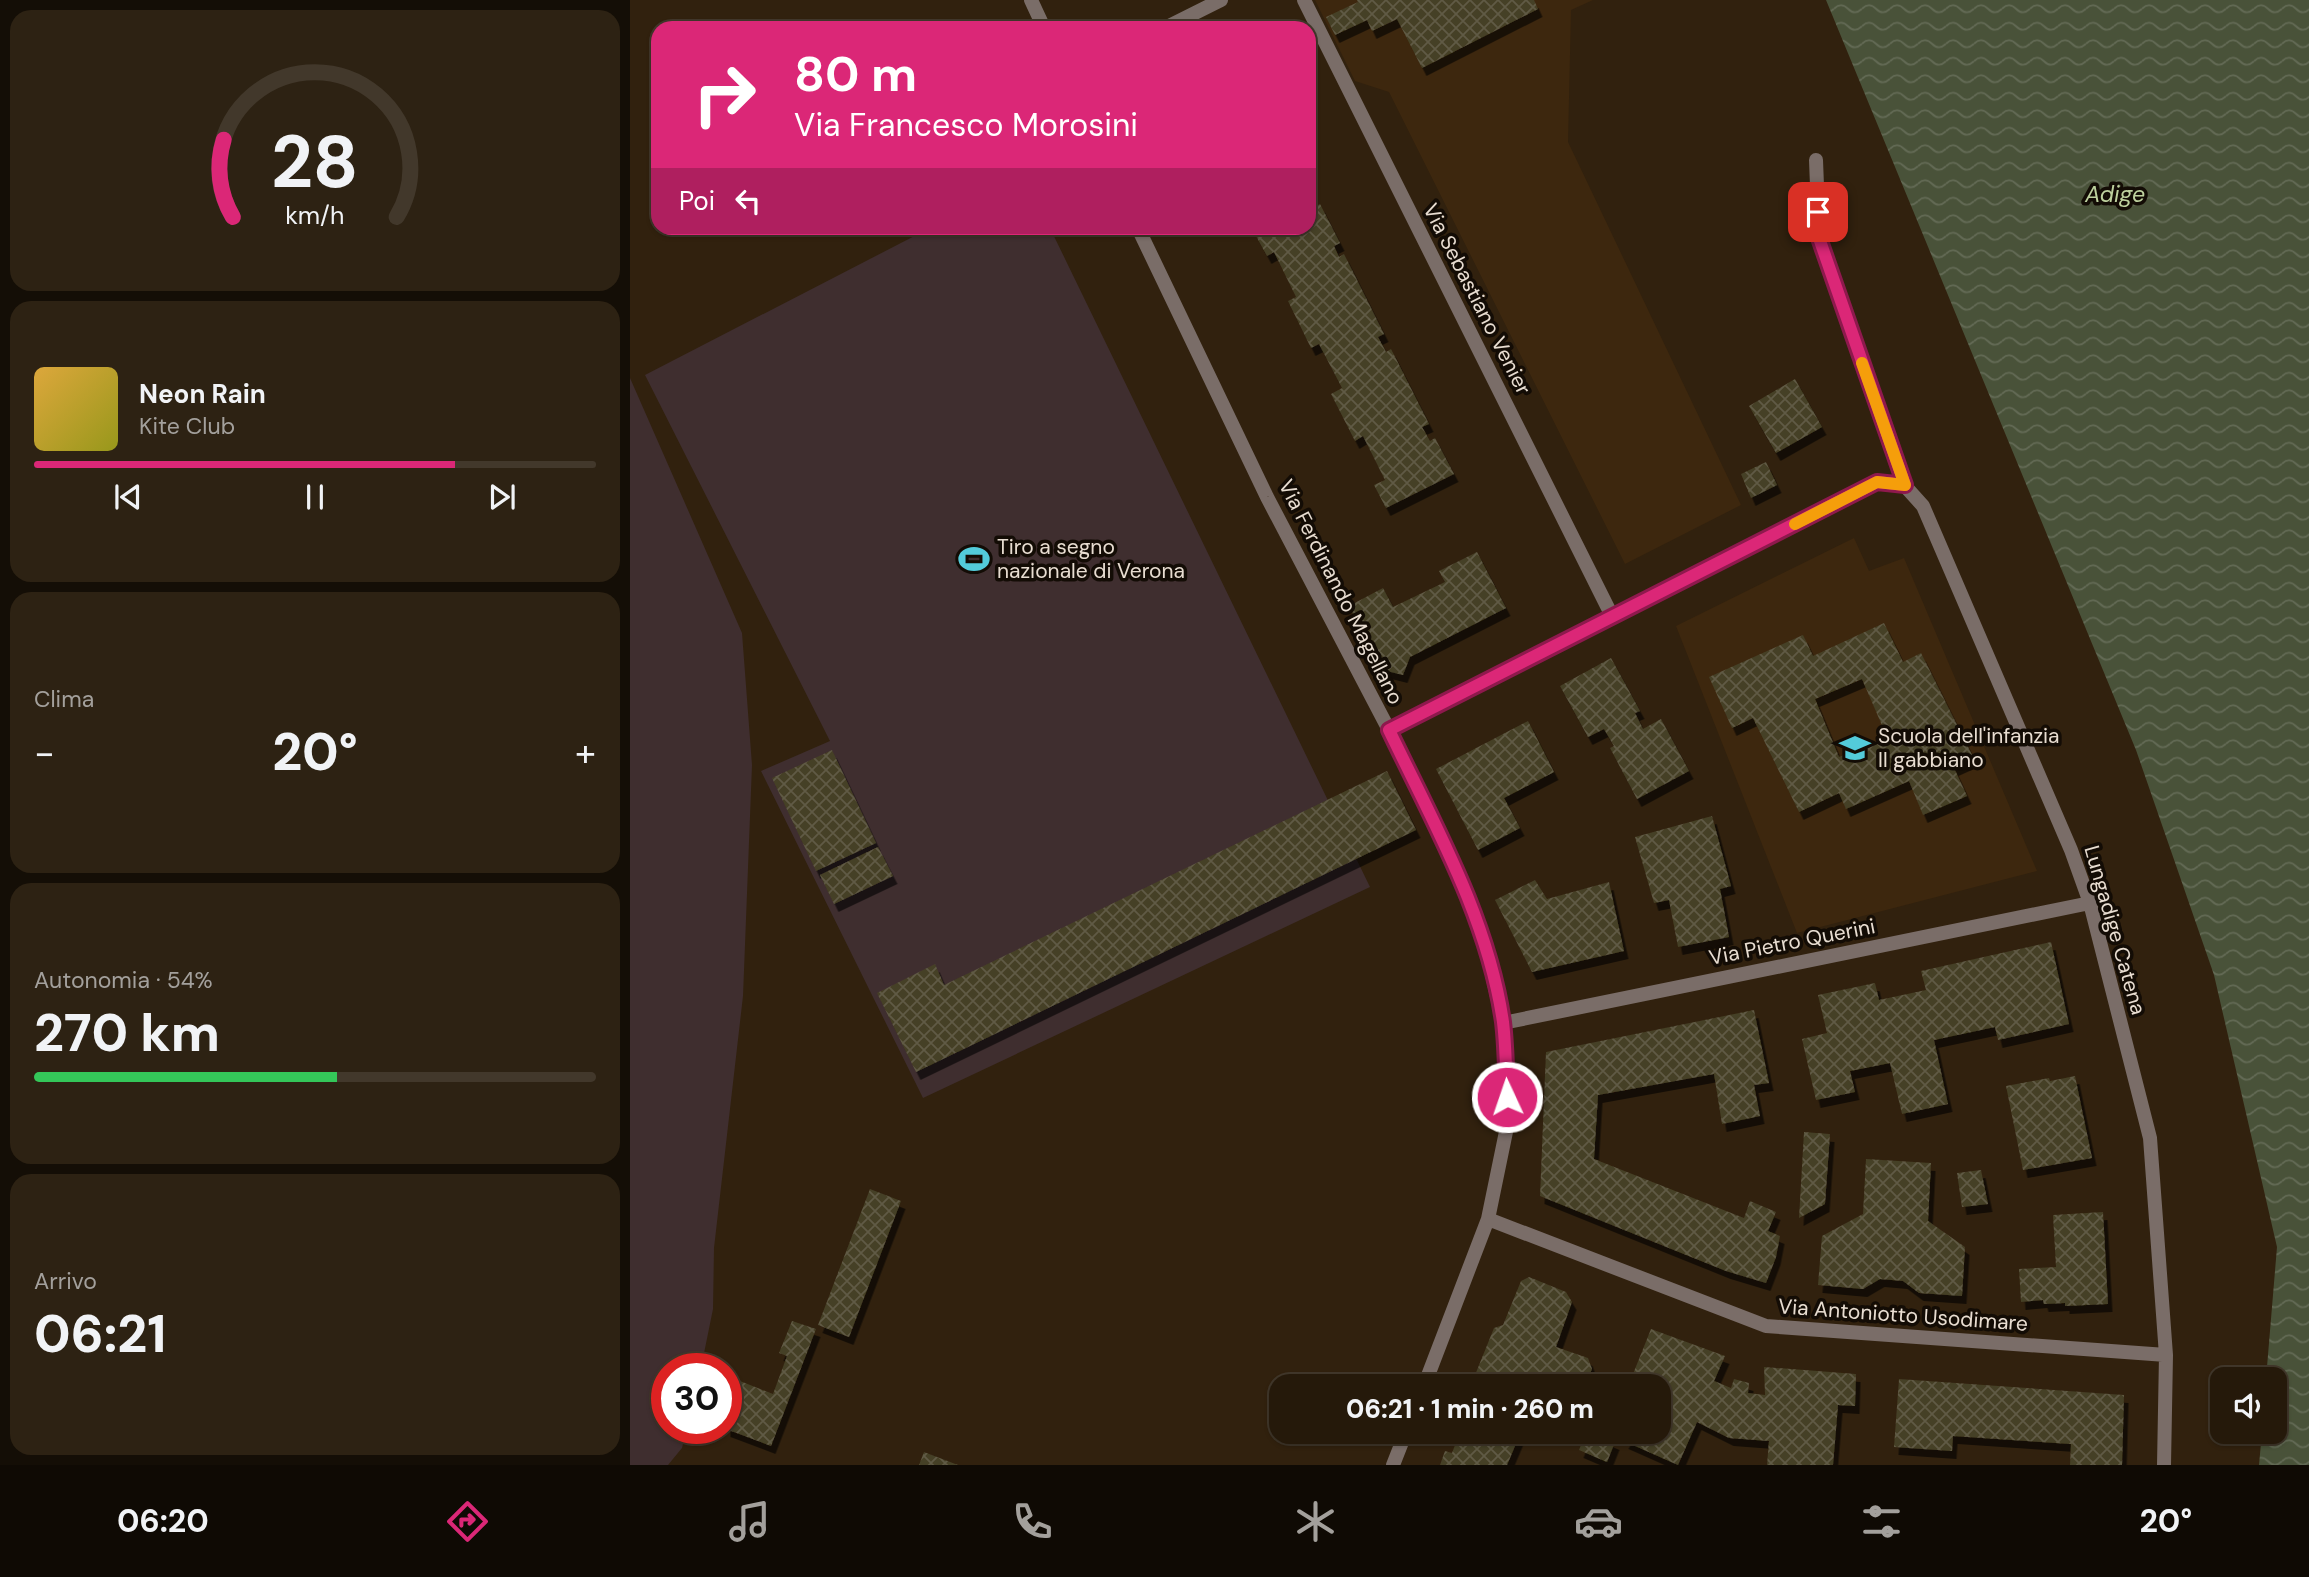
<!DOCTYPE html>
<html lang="it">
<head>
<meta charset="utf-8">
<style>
  body { margin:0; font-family:"DM Sans",sans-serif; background:#2d2213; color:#f1f3f6; height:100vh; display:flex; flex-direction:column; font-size:26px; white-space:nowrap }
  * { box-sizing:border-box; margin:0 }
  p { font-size:23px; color:#a3a09c }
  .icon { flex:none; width:38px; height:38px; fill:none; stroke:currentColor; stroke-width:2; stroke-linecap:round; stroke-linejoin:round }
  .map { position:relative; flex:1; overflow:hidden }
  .sheet { display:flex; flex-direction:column; gap:10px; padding:10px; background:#140e06; width:630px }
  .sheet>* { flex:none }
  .guide { position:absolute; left:21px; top:21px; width:665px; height:214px; border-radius:21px; box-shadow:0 2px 5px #0004,0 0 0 2px #42382b; background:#db2777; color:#fff; overflow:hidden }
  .fabs { position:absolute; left:1580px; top:1367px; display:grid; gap:14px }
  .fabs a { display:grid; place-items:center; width:77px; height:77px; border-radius:14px; background:#25190a; box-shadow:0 2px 5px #0004,0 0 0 2px #42382b; font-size:35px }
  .speed { position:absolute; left:21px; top:1353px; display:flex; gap:14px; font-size:35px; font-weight:700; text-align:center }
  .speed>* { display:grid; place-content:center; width:91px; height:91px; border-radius:50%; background:#25190a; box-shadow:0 2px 5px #0004,0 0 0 2px #42382b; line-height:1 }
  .speed .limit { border:10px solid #d22; background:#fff; color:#111 }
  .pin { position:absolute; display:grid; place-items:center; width:60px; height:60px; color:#fff; margin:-30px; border-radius:14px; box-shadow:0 4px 10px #0006 }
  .me { position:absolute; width:77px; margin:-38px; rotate:357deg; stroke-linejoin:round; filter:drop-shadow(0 0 5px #0008) }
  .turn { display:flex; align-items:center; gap:24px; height:147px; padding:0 28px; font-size:32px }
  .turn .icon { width:91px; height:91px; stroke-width:2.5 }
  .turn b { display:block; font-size:49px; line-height:60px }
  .then { display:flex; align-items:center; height:66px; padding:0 28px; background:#0003; gap:14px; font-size:26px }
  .big { font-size:52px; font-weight:800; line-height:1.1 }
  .sheet .card { flex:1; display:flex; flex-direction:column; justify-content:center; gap:10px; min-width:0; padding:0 24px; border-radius:21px; background:#2d2213 }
  .sheet .dial { align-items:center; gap:0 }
  .dial svg { height:182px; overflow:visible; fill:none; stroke:#42382b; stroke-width:7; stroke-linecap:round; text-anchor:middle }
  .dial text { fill:#f1f3f6; stroke:none }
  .song { display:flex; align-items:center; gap:21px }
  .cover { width:84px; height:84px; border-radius:10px; background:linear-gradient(135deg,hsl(40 70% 55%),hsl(60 70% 35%)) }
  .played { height:7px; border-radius:4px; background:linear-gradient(90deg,#db2777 75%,#42382b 75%) }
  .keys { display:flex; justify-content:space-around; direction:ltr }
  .heat { display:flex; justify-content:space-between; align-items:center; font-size:38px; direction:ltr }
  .charge { height:10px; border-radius:5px; background:linear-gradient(90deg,#34c759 54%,#42382b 0) }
  .trip { position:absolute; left:639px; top:1374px; width:402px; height:70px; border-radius:21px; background:#25190a; box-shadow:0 2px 5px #0004,0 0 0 2px #42382b; font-weight:800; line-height:70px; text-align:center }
  .menu { display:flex; height:112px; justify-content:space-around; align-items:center; background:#0f0a04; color:#a3a09c }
  .menu .icon { width:49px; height:49px }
  .menu .on { color:#db2777 }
  .menu b { font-size:32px; color:#f1f3f6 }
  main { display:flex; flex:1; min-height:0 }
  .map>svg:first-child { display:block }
</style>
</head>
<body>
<main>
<section class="sheet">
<div class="card dial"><svg viewBox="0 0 100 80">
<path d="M14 69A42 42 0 1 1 86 69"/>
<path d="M14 69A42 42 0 0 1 10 35" stroke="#db2777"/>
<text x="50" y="56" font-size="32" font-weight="700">28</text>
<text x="50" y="72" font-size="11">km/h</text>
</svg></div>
<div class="card">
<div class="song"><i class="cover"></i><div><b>Neon Rain</b><p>Kite Club</p></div></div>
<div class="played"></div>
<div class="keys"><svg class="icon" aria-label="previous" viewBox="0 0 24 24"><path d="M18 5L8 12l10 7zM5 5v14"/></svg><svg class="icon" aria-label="pause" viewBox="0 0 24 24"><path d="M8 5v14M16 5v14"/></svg><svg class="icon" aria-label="next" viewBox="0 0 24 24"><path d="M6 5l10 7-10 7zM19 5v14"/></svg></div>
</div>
<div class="card"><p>Clima</p>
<div class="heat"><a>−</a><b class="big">20°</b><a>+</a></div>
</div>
<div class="card"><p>Autonomia · 54%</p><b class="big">270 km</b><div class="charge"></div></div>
<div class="card"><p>Arrivo</p><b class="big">06:21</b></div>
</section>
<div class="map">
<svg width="1679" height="1465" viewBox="0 0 1679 1465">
  <defs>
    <pattern id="water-waves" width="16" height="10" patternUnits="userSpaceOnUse" patternTransform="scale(1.75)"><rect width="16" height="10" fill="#495239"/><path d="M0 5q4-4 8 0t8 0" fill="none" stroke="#636a55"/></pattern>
    <pattern id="building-cross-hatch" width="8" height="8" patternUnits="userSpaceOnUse" patternTransform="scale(1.75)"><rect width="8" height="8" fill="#453f25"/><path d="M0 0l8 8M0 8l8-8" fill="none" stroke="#605a44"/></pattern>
    <filter id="shadow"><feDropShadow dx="4.5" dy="8" stdDeviation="0" flood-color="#0009"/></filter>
  </defs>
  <rect width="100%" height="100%" fill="#31210e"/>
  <!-- built -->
  <path fill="#3d270e" d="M685,0H963L941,10L938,142L1111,505L995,564L759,92L725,81Z
    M1224,538L1239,571L1274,558L1407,871L1167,933L1046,626Z"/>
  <!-- grass -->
  <path fill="#3f2e2f" d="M300,228H420L740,887L293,1098L131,771L200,741L15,375Z
    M0,378L112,633L122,765L113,996L84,1248L83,1309L71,1368H37V1428H57L52,1448L38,1465H0Z"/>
  <!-- water -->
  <path fill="url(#water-waves)" d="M1196,0H1679V1465H1629L1632,1432H1645V1379H1636L1647,1247L1584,975L1506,750Z"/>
  <!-- building -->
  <path fill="url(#building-cross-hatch)" fill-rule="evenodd" filter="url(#shadow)" d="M727,0H904L908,9L792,68L767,19L742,31L737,20L705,35L696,17L728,2Z
    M690,204L710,243L704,246L709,257L714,254L754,334L748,337L756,352L761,349L799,424L792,427L800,441L805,438L824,474L756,508L744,485L755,480L733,436L725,441L701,394L712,388L689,344L681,348L658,301L666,297L644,252L637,256L626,236L644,228H679V210Z
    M1165,379L1192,427L1146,453L1119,406Z
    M1136,462L1147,485L1121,498L1111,474Z
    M847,552L876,608L780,657L773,675L749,669L719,606L753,588L763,607L815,582L809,571Z
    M1254,623L1273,662L1291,653L1344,759L1324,768L1337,796L1293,815L1279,781L1216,809L1209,793L1169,812L1123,718L1102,728L1079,677L1173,635L1183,656ZM1232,679L1257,737L1209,757L1185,699Z
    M981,658L1010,711L1005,713L1013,729L1031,719L1059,771L1007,799L980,748L984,746L974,729L958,737L930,686Z
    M898,721L924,772L874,798L890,828L848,850L806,769Z
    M202,750L246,843L186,871L142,778Z
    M757,771L786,830L286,1072L247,993L305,964L314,985Z
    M1082,816L1101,886L1090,889L1099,937L1048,947L1039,900L1024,903L1005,837Z
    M248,847L263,876L204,904L190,875Z
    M905,880L917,899L979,882L994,951L902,972L865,900Z
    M1421,942L1439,1024L1368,1040L1365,1027L1304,1040L1318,1104L1272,1114L1260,1063L1220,1071L1225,1092L1186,1100L1172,1039L1197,1033L1188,995L1245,983L1249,1000L1296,990L1291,971Z
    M1124,1010L1139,1083L1124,1085L1130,1116L1092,1124L1084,1074L968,1095L964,1159L1114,1218L1120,1201L1146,1212L1138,1231L1150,1236L1146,1257L1136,1283L1096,1271L910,1196L916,1052Z
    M1445,1076L1462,1158L1393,1170L1376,1086L1419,1078L1420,1081Z
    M1174,1132L1200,1134L1195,1204L1169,1218Z
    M1236,1159L1301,1163L1298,1221L1335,1247L1332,1296L1289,1293L1273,1281L1250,1279L1233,1289L1188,1285L1192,1236L1233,1214Z
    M1351,1170L1358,1204L1332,1207L1327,1173Z
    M240,1189L271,1201L219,1337L188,1325Z
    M1473,1212L1478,1304L1435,1306V1303L1414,1304L1413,1300L1391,1302L1389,1269L1426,1267L1423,1215Z
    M899,1277L936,1292L942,1302L926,1347L958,1358L962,1369L955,1386H846L848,1382L843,1380L864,1328L873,1325L891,1281Z
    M162,1321L186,1329L141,1446L96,1429V1403L105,1379L143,1394L157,1356L149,1353Z
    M1021,1329L1095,1356L1084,1381L1101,1388L1104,1379L1119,1383L1118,1393L1135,1395L1134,1367L1226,1374L1225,1406L1208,1405L1203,1465H1137L1139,1441L1099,1438L1067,1422L1048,1465L994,1441L999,1432H1029V1386L999,1384Z
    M1269,1379L1494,1395L1492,1465H1440L1441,1444L1323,1436L1322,1451L1264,1447Z
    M830,1432H891L877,1465H810L815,1451L822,1453Z
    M956,1432H962L985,1442L977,1462L949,1450Z
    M294,1452L328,1465H289Z"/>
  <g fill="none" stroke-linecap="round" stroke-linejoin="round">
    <!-- street -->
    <path stroke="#7a6d68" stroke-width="14" d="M401,0L414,28
      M674,0L982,616
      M535,28L591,0
      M1186,160L1189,238L1275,486L1293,506L1441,850L1460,903L1520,1138L1536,1355L1534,1465
      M508,228L637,497L759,730L830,877L856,948L873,1023L878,1122L858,1219L794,1386
      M759,730L1247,482L1275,486
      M873,1023L1460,903
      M858,1219L1136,1326L1536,1355
      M763,1465L776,1432"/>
  </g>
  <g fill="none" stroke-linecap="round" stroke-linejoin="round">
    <!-- route casing -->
    <g stroke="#8e194d" stroke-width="18">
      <path id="route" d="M877,1097C876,1073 876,1047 873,1022C858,918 804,824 759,730L1247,482L1275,485L1189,238L1188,212"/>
    </g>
    <!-- route -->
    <use href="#route" stroke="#db2777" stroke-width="12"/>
    <!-- slow -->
    <path stroke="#f59e0b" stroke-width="12" d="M1165,524L1247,482L1275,485L1232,363"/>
  </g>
  <!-- icons -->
  <defs>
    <g id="stadium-bare" transform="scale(2.415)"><path d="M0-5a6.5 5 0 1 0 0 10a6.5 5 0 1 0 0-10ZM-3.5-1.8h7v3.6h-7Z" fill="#53cbda" stroke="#130c05" stroke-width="2.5" paint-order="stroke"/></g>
    <g id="school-bare" transform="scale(2.415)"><path d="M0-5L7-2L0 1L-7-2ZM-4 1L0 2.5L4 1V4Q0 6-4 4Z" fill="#53cbda" stroke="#130c05" stroke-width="2.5" paint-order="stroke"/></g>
  </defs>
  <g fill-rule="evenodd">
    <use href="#stadium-bare" x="344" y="559"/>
    <use href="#school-bare" x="1225" y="748"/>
  </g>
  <g text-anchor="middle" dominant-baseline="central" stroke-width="7" stroke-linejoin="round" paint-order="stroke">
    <!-- street labels -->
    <g font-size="21" fill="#e8ddd1" stroke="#130c05">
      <text transform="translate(847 299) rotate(63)">Via Sebastiano Venier</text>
      <text transform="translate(711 592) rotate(63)">Via Ferdinando Magellano</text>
      <text transform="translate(1485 930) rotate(74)">Lungadige Catena</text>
      <text transform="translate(1162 942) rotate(-11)">Via Pietro Querini</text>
      <text transform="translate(1273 1315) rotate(4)">Via Antoniotto Usodimare</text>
    </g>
    <!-- poi labels -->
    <g font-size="21" fill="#e8ddd1" stroke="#130c05" text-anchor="start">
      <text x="367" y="547">Tiro a segno<tspan x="367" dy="24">nazionale di Verona</tspan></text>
      <text x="1248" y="736">Scuola dell'infanzia<tspan x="1248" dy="24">Il gabbiano</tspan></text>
    </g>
    <!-- water labels -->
    <g font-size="23" font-style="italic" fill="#bed19e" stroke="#130c05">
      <text x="1485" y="194">Adige</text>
    </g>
  </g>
</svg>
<div class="fabs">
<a><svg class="icon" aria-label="sound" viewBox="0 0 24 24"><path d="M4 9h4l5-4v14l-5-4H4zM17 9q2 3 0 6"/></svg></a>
</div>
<div class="speed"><div class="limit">30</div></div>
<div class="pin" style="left:1188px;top:212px;background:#d93025"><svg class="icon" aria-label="arrive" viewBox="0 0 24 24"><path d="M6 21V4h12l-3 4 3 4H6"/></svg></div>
<svg class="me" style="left:877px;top:1097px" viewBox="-20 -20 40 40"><circle r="17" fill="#db2777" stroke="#fff" stroke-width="3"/><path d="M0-11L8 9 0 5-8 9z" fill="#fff"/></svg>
<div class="trip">06:21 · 1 min · 260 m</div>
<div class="guide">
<div class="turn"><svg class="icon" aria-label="right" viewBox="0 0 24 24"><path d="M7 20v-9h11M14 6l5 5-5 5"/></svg><div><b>80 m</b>Via Francesco Morosini</div></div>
<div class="then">Poi<svg class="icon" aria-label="left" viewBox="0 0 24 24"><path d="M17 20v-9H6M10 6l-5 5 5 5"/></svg></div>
</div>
</div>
</main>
<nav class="menu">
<b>06:20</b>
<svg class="icon on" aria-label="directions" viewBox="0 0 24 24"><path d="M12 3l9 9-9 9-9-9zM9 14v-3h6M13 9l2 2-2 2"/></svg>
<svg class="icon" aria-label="music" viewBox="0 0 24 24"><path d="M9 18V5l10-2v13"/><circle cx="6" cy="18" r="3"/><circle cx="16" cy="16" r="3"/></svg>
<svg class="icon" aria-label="phone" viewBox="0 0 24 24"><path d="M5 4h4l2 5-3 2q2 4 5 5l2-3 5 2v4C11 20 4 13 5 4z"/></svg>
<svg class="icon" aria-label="climate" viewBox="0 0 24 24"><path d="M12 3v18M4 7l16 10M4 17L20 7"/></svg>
<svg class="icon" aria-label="car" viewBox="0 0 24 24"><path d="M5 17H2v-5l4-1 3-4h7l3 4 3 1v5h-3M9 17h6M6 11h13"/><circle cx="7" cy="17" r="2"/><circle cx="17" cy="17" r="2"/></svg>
<svg class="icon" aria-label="filters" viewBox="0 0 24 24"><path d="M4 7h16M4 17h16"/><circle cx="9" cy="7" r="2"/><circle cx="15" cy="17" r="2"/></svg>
<b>20°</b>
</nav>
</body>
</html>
